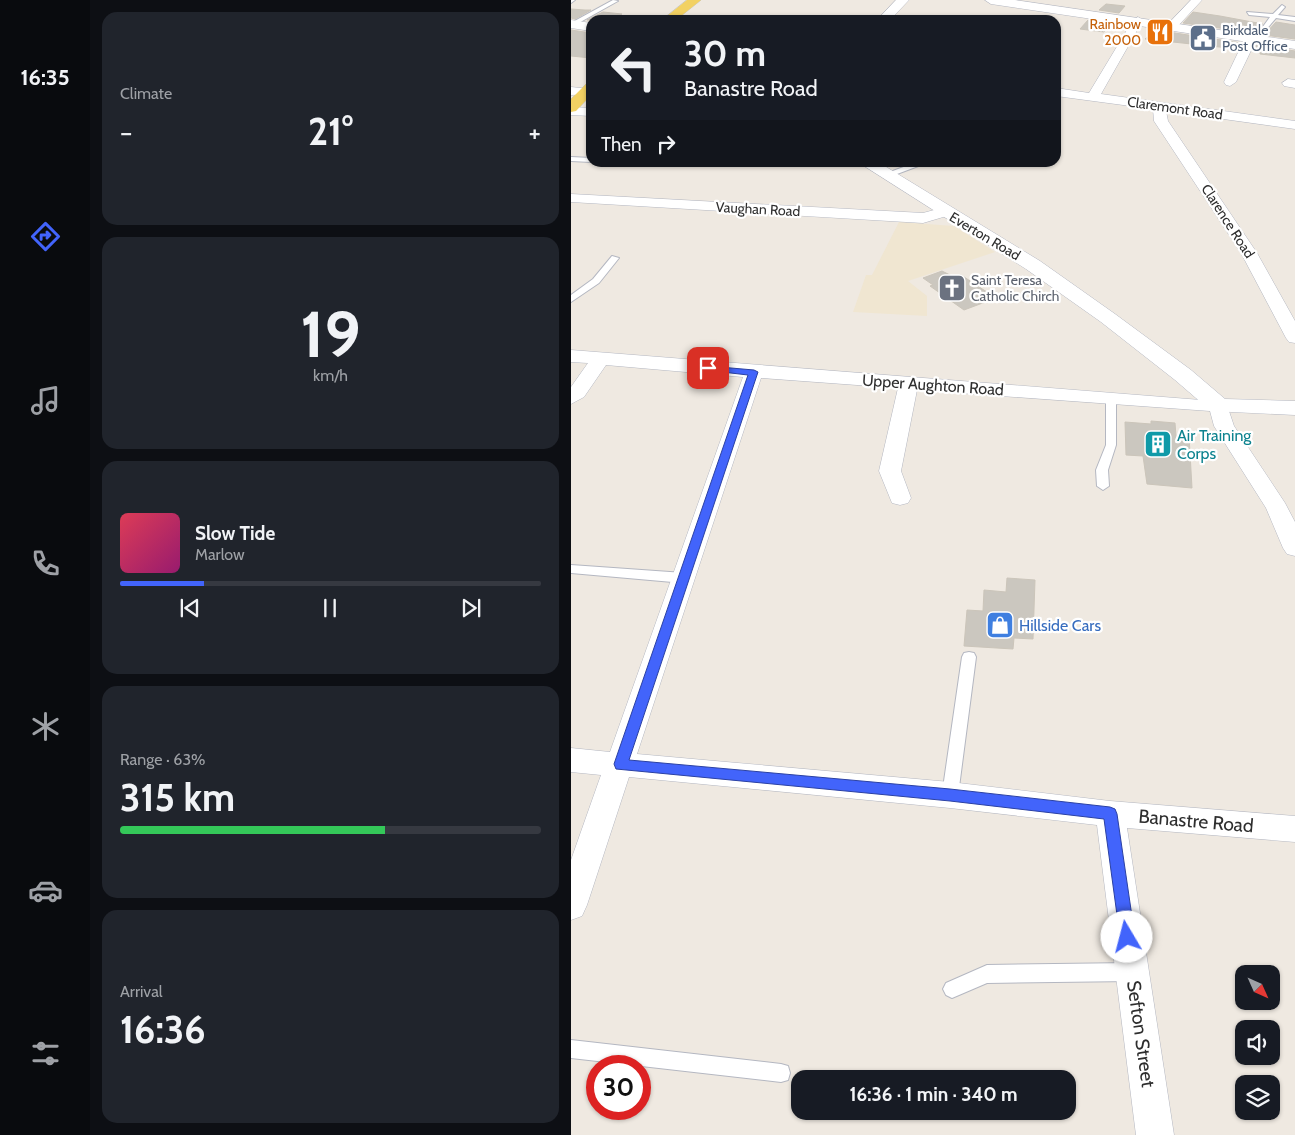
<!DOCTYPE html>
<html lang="en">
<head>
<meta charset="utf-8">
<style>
  body { margin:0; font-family:Cabin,sans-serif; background:#20242c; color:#f1f3f6; height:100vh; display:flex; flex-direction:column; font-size:19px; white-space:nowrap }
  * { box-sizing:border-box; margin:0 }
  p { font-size:16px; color:#9ea1a6 }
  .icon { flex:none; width:28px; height:28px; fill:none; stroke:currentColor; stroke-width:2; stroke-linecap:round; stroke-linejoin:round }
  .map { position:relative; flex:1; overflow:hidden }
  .side { display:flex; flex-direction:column; gap:12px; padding:12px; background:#0d0f14; width:481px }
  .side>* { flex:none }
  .banner { position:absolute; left:15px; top:15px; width:475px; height:152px; border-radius:15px; box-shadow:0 1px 4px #0004; background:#171b24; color:#f1f3f6; overflow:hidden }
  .needle { width:32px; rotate:135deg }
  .buttons { position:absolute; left:664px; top:965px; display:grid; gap:10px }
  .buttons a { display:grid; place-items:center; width:45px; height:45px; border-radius:10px; background:#171b24; box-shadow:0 1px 4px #0004; font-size:25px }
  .speed { position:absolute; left:15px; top:1055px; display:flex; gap:10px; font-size:25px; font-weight:700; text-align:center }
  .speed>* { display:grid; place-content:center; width:65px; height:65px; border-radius:50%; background:#171b24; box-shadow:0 1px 4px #0004; line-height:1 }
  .speed .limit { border:8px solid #d22; background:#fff; color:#111 }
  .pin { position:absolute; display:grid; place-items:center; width:42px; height:42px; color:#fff; margin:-21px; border-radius:10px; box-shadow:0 2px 8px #0006 }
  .me { position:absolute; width:55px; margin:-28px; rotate:352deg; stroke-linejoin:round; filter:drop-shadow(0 0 4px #0008) }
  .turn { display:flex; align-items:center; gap:18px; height:105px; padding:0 15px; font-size:22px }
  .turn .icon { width:65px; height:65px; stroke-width:2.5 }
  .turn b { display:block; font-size:35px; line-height:42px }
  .then { display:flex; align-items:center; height:48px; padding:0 15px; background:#0003; gap:10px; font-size:19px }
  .big { font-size:38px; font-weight:700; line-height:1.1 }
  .side .widget { flex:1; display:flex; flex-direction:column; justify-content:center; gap:8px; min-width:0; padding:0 18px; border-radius:15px; background:#20242c }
  .side .dial { align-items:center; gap:0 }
  .dial b { font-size:65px; line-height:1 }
  .song { display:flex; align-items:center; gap:15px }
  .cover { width:60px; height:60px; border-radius:8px; background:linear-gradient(135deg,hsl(350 70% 55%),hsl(320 70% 35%)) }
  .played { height:5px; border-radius:2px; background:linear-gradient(90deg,#4264fb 20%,#363941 20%) }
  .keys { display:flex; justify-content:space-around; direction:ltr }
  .heat { display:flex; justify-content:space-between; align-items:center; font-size:28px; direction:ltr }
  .charge { height:8px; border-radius:4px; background:linear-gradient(90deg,#34c759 63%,#363941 0) }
  .trip { position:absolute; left:220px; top:1070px; width:285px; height:50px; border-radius:15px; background:#171b24; box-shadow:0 1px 4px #0004; font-weight:700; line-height:50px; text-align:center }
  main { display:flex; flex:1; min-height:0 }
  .dock { display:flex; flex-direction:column; width:90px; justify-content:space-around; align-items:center; background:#090b0e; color:#9ea1a6 }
  .dock .icon { width:35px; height:35px }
  .dock .active { color:#4264fb }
  .dock b { font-size:22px; color:#f1f3f6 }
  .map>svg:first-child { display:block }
</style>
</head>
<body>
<main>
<nav class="dock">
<b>16:35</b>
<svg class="icon active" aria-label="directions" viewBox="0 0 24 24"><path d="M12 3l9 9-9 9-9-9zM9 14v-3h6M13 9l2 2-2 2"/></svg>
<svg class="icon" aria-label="music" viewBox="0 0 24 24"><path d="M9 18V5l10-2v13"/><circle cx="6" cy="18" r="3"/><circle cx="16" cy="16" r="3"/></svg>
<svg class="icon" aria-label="phone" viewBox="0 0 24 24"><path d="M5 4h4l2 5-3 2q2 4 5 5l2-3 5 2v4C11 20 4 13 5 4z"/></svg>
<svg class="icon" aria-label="climate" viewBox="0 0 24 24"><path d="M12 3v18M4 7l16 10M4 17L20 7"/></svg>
<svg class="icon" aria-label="car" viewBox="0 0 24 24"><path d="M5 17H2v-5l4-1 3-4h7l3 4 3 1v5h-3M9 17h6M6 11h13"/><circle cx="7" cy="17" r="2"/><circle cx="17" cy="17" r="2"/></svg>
<svg class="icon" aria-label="filters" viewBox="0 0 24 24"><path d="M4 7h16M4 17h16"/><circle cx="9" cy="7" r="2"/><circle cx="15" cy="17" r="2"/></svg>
</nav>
<section class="side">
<div class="widget"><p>Climate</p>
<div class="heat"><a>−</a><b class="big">21°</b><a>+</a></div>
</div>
<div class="widget dial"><b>19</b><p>km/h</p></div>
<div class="widget">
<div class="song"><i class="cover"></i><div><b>Slow Tide</b><p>Marlow</p></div></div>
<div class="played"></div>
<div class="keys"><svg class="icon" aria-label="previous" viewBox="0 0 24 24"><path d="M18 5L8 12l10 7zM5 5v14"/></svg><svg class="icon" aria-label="pause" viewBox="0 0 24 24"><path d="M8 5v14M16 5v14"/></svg><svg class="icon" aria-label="next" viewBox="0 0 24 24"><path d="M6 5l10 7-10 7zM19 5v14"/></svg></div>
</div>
<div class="widget"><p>Range · 63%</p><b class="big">315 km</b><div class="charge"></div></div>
<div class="widget"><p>Arrival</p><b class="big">16:36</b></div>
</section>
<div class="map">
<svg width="724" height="1135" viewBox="0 0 724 1135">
  <rect width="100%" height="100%" fill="#efe9e1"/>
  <!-- education -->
  <path fill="#f0e6d1" d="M328,222L383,226L424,252L337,281L356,296V316L282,312L295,275H301Z"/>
  <!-- building -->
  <path fill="#cbc7bf" stroke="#cbc5ba" d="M535,4L554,6L548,13L528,10Z
    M0,9L14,10H20L4,19L0,18Z
    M32,12L51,14L39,20H16Z
    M622,12L649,16L692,24L685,33L612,23Z
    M517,20L540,24L533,32L509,29Z
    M705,22L724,25V39L693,35Z
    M0,30L20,33V58L0,56Z
    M584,30L670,43L667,49L574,39Z
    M685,45L724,51V58L689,54V52L682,51Z
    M371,271L383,277L390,275L425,298L393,310L359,286L362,285L352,278Z
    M580,421L604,423L605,436H618L621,488L576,484L572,456L555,455L554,422L580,424Z
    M436,578L464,580L462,639L443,638L442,649L393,646L396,610L412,611L413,590L435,592Z"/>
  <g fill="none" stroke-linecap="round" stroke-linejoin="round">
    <!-- lane casing -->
    <g stroke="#b4b7c1" stroke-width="2">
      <path id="lane" d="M0,0H4L0,3Z
        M42,0L47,1L4,25H0V23Z
        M711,5L714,7L707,15L724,17V21L705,18L687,39H683L699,17L678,15L676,12L702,14Z
        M0,157L20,158V162L0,161Z
        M346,162H358L318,177L311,175Z
        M41,256L48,258L28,283L0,302V295L22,279Z
        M540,395L545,398V445L537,470L538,486L532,490L526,486L525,470L535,445V398Z
        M0,565L113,573L119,578L113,583L0,573Z
        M398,652L403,653L405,657L387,795L384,800L379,802L374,800L371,795L391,657L393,653Z
        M561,963L567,966L570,972L567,978L561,981L416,983L381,998L375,995L372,989L375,983L416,965Z
        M0,1040L210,1064L217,1066L219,1073L217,1080L210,1082L0,1058Z"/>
    </g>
    <!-- street casing -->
    <g stroke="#b4b7c1" stroke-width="1">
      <path id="street" d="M620,0H631L606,27H598V23Z
        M567,17L572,20L530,94L724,121V129L595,111L597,121L686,253L724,321V343L718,342L715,338L670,253L583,121L582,109L485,96V88L518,93L562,20Z
        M680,35L686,38L665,82L659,86L655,85L653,82L674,38Z
        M717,79L724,80V88L713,86L711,83Z
        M0,87L19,89L20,94L0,95Z
        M0,107L20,108V116L0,115Z
        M0,194L352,213L374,207L382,212L379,215L352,223L0,202Z
        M0,350L655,402L663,426L714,503L724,522V556L716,554L712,548L695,508L643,426L639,411L346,390L330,471L340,498L337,503L329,505L321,503L308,471L327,388L190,378L66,754L379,782L539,801L724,816V842L556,828L603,1135H565L526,825L379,808L58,777L16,905L11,916L0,920V860L30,775L0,772V748L39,752L172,377L35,365L13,397L0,404V387L17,363L0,362Z"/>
    </g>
    <!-- secondary casing -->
    <g stroke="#b4b7c1" stroke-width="1">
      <path id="secondary" d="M325,0H338L319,20H306Z
        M414,0H444L724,41V49L420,4Z
        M0,20L20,23V31L0,28Z
        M287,162H307L469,261L544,314L620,370L654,399L724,401V415L640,411L604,380L530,322L455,269Z"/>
    </g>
    <!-- primary casing -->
    <g stroke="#c9c9c9" stroke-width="1">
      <path id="primary" d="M116,0H130L105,20H91Z
        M20,83V95L5,111L0,112V99L15,84Z"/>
    </g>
    <!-- lane -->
    <use href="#lane" fill="#fff" fill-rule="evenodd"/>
    <!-- street -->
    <use href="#street" fill="#fff" fill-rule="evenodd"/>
    <!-- secondary -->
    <use href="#secondary" fill="#fff" fill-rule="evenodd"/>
    <!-- primary -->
    <use href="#primary" fill="#f2d163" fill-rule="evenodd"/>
  </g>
  <!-- route -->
  <path fill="#4264fb" stroke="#2b41a3" d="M137,366L183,370L187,372L58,760L379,789L539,807L544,809L546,814L564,937L562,942L556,945L551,942L549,937L533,819L379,801L45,769L43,764L177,375L134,370L133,368Z"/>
  <!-- icons -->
  <defs>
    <g id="restaurant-square" transform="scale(1.4375)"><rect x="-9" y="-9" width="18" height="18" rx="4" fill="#e8710a" stroke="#fff"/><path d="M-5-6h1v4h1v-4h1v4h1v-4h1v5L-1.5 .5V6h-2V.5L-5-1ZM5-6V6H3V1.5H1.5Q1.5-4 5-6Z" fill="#fff"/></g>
    <g id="civic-square" transform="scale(1.4375)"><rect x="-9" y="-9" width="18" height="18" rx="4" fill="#5c6f8a" stroke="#fff"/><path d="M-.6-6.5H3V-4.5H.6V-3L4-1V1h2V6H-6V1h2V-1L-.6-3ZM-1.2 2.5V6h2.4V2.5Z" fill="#fff"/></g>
    <g id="church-square" transform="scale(1.4375)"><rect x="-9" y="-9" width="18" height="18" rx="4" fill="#6b7280" stroke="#fff"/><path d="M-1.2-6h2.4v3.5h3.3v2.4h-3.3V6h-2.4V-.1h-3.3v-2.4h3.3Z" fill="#fff"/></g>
    <g id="building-square" transform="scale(1.4375)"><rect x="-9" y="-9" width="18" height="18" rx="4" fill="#0f9aa8" stroke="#fff"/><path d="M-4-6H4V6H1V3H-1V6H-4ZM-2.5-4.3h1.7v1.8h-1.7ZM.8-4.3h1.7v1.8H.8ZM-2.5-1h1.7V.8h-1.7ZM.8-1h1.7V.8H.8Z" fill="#fff"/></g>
    <g id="shop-square" transform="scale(1.4375)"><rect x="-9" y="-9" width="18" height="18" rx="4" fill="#3f7fe0" stroke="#fff"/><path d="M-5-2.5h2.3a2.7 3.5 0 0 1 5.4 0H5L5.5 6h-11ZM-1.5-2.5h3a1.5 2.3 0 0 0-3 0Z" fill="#fff"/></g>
  </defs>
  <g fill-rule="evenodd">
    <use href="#restaurant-square" x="589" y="32"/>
    <use href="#civic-square" x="632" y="38"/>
    <use href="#church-square" x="381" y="288"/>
    <use href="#building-square" x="587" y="444"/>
    <use href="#shop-square" x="429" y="625"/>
  </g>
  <g text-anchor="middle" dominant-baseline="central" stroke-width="4.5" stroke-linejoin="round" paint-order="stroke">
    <!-- far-food labels -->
    <g font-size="14" fill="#c56008" stroke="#fff" text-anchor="end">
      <text x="570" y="24">Rainbow<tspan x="570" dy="16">2000</tspan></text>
    </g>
    <!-- far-service labels -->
    <g font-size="14" fill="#4e5e75" stroke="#fff" text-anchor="start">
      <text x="651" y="30">Birkdale<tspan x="651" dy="16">Post Office</tspan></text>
    </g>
    <!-- far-street labels -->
    <g font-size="14" fill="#2e2e2e" stroke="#fff">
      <text transform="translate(604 108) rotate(8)">Claremont Road</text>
      <text transform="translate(187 209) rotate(3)">Vaughan Road</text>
      <text transform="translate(657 221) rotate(57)">Clarence Road</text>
      <text transform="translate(414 236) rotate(31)">Everton Road</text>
    </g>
    <!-- far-worship labels -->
    <g font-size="14" fill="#5b616d" stroke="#fff" text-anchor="start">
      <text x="400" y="280">Saint Teresa<tspan x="400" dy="16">Catholic Chirch</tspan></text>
    </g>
    <!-- street labels -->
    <g font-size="16" fill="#2e2e2e" stroke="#fff">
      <text transform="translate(362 385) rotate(4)">Upper Aughton Road</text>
    </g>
    <!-- culture labels -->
    <g font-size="16" fill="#0d838f" stroke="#fff" text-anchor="start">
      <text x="606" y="435">Air Training<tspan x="606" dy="18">Corps</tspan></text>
    </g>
    <!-- shop labels -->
    <g font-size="16" fill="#366cbe" stroke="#fff" text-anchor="start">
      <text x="448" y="625">Hillside Cars</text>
    </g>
    <!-- near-street labels -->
    <g font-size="19" fill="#2e2e2e" stroke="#fff">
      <text transform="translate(625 821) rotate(5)">Banastre Road</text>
      <text transform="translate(570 1034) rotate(82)">Sefton Street</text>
    </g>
  </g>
</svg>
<div class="buttons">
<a><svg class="needle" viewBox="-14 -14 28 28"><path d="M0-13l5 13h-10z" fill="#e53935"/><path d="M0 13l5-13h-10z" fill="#9ea1a6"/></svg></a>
<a><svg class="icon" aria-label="sound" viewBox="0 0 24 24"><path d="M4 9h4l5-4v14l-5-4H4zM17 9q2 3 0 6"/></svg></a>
<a><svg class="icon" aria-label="layers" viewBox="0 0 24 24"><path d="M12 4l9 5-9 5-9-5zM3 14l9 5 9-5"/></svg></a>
</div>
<div class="speed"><div class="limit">30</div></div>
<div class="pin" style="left:137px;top:368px;background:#d93025"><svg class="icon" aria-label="arrive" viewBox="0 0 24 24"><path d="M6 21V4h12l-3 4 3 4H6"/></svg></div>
<svg class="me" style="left:556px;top:937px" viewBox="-20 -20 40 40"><circle r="19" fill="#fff"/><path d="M0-13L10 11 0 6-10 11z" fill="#4264fb"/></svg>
<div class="trip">16:36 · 1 min · 340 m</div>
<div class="banner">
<div class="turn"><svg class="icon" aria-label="left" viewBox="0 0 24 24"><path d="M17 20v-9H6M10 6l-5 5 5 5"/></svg><div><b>30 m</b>Banastre Road</div></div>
<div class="then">Then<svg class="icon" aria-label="right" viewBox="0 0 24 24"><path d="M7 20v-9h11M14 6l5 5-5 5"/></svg></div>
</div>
</div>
</main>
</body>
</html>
